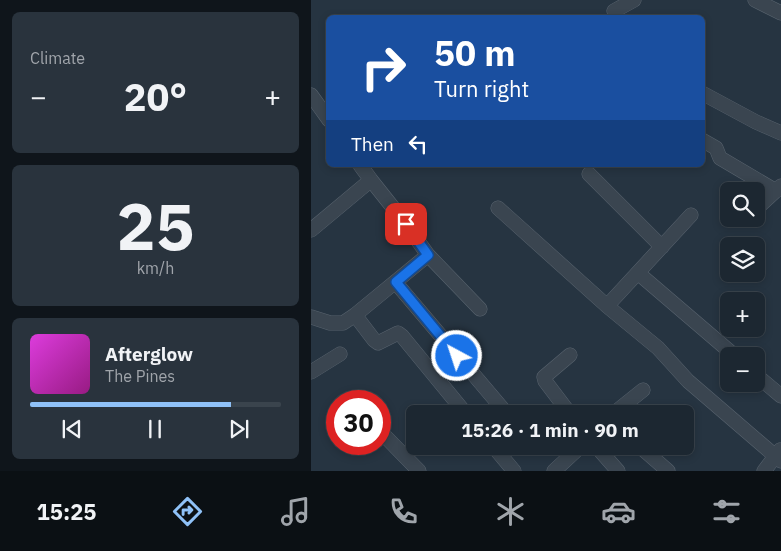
<!DOCTYPE html>
<html lang="en">
<head>
<meta charset="utf-8">
<style>
  body { margin:0; font-family:"IBM Plex Sans",sans-serif; background:#29333d; color:#f1f3f6; height:100vh; display:flex; flex-direction:column; font-size:19px; white-space:nowrap }
  * { box-sizing:border-box; margin:0 }
  p { font-size:16px; color:#a0a5ab }
  .icon { flex:none; width:28px; height:28px; fill:none; stroke:currentColor; stroke-width:2; stroke-linecap:round; stroke-linejoin:round }
  .map { position:relative; flex:1; overflow:hidden }
  .details { display:flex; flex-direction:column; gap:12px; padding:12px; background:#0f151b; width:311px }
  .details>* { flex:none }
  .hud { position:absolute; left:15px; top:15px; width:379px; height:152px; border-radius:8px; box-shadow:0 2px 8px #0003,0 0 0 1px #3a444d; background:#1a4fa0; color:#fff; overflow:hidden }
  .tools { position:absolute; left:409px; top:182px; display:grid; gap:10px }
  .tools a { display:grid; place-items:center; width:45px; height:45px; border-radius:8px; background:#1c2731; box-shadow:0 2px 8px #0003,0 0 0 1px #3a444d; font-size:25px }
  .speed { position:absolute; left:15px; top:390px; display:flex; gap:10px; font-size:25px; font-weight:700; text-align:center }
  .speed>* { display:grid; place-content:center; width:65px; height:65px; border-radius:50%; background:#1c2731; box-shadow:0 2px 8px #0003,0 0 0 1px #3a444d; line-height:1 }
  .speed .limit { border:8px solid #d22; background:#fff; color:#111 }
  .pin { position:absolute; display:grid; place-items:center; width:42px; height:42px; color:#fff; margin:-21px; border-radius:10px; box-shadow:0 2px 8px #0006 }
  .me { position:absolute; width:55px; margin:-28px; rotate:320deg; stroke-linejoin:round; filter:drop-shadow(0 0 4px #0008) }
  .turn { display:flex; align-items:center; gap:18px; height:105px; padding:0 25px; font-size:22px }
  .turn .icon { width:65px; height:65px; stroke-width:2.5 }
  .turn b { display:block; font-size:35px; line-height:42px }
  .then { display:flex; align-items:center; height:48px; padding:0 25px; background:#0003; gap:10px; font-size:19px }
  .big { font-size:38px; font-weight:700; line-height:1.1 }
  .details .card { flex:1; display:flex; flex-direction:column; justify-content:center; gap:8px; min-width:0; padding:0 18px; border-radius:8px; background:#29333d }
  .details .dial { align-items:center; gap:0 }
  .dial b { font-size:65px; line-height:1 }
  .song { display:flex; align-items:center; gap:15px }
  .cover { width:60px; height:60px; border-radius:8px; background:linear-gradient(135deg,hsl(300 70% 55%),hsl(310 70% 35%)) }
  .played { height:5px; border-radius:2px; background:linear-gradient(90deg,#8fc1f7 80%,#3a444d 80%) }
  .keys { display:flex; justify-content:space-around; direction:ltr }
  .heat { display:flex; justify-content:space-between; align-items:center; font-size:28px; direction:ltr }
  .trip { position:absolute; left:95px; top:405px; width:288px; height:50px; border-radius:8px; background:#1c2731; box-shadow:0 2px 8px #0003,0 0 0 1px #3a444d; font-weight:700; line-height:50px; text-align:center }
  .tabs { display:flex; height:80px; justify-content:space-around; align-items:center; background:#0b1014; color:#a0a5ab }
  .tabs .icon { width:35px; height:35px }
  .tabs .current { color:#8fc1f7 }
  .tabs b { font-size:22px; color:#f1f3f6 }
  main { display:flex; flex:1; min-height:0 }
  .map>svg:first-child { display:block }
</style>
</head>
<body>
<main>
<section class="details">
<div class="card"><p>Climate</p>
<div class="heat"><a>−</a><b class="big">20°</b><a>+</a></div>
</div>
<div class="card dial"><b>25</b><p>km/h</p></div>
<div class="card">
<div class="song"><i class="cover"></i><div><b>Afterglow</b><p>The Pines</p></div></div>
<div class="played"></div>
<div class="keys"><svg class="icon" aria-label="previous" viewBox="0 0 24 24"><path d="M18 5L8 12l10 7zM5 5v14"/></svg><svg class="icon" aria-label="pause" viewBox="0 0 24 24"><path d="M8 5v14M16 5v14"/></svg><svg class="icon" aria-label="next" viewBox="0 0 24 24"><path d="M6 5l10 7-10 7zM19 5v14"/></svg></div>
</div>
</section>
<div class="map">
<svg width="470" height="471" viewBox="0 0 470 471">
  <rect width="100%" height="100%" fill="#263441"/>
  <g fill="none" stroke-linecap="round" stroke-linejoin="round">
    <!-- minor casing -->
    <g stroke="#58636e" stroke-width="15">
      <path id="minor" d="M444,0L470,13
        M303,11L323,0
        M391,93L445,122L470,133
        M0,95L18,120
        M391,140L405,148L409,158L465,191
        M49,165L60,180L95,224L117,255L169,309
        M278,174L351,247
        M187,208L296,306L347,348L377,381L470,461
        M445,209L470,186
        M0,230L60,180
        M327,273L424,356
        M85,283L196,414
        M296,306L380,215
        M44,315L63,340L67,343L87,333L91,336L155,414
        M0,317L19,323H32L44,315L117,255
        M0,372L29,354
        M445,375L470,396
        M38,399L40,401
        M259,414L234,381L233,377L259,355
        M302,414L332,390
        M69,431L108,471
        M182,446L203,471
        M285,446L307,471
        M333,450L357,471
        M243,471L270,446
        M453,471L469,450"/>
    </g>
    <!-- minor -->
    <use href="#minor" stroke="#3a4550" stroke-width="14"/>
  </g>
  <g fill="none" stroke-linecap="round" stroke-linejoin="round">
    <!-- route casing -->
    <g stroke="#114b97" stroke-width="12">
      <path id="route" d="M95,224L117,255L85,282L146,356"/>
    </g>
    <!-- route -->
    <use href="#route" stroke="#1a73e8" stroke-width="9"/>
  </g>
</svg>
<div class="tools">
<a><svg class="icon" aria-label="search" viewBox="0 0 24 24"><circle cx="10" cy="10" r="6"/><path d="M15 15l6 6"/></svg></a>
<a><svg class="icon" aria-label="layers" viewBox="0 0 24 24"><path d="M12 4l9 5-9 5-9-5zM3 14l9 5 9-5"/></svg></a>
<a>+</a>
<a>−</a>
</div>
<div class="speed"><div class="limit">30</div></div>
<div class="pin" style="left:95px;top:224px;background:#d93025"><svg class="icon" aria-label="arrive" viewBox="0 0 24 24"><path d="M6 21V4h12l-3 4 3 4H6"/></svg></div>
<svg class="me" style="left:146px;top:356px" viewBox="-20 -20 40 40"><circle r="17" fill="#1a73e8" stroke="#fff" stroke-width="3"/><path d="M0-11L8 9 0 5-8 9z" fill="#fff"/></svg>
<div class="trip">15:26 · 1 min · 90 m</div>
<div class="hud">
<div class="turn"><svg class="icon" aria-label="right" viewBox="0 0 24 24"><path d="M7 20v-9h11M14 6l5 5-5 5"/></svg><div><b>50 m</b>Turn right</div></div>
<div class="then">Then<svg class="icon" aria-label="left" viewBox="0 0 24 24"><path d="M17 20v-9H6M10 6l-5 5 5 5"/></svg></div>
</div>
</div>
</main>
<nav class="tabs">
<b>15:25</b>
<svg class="icon current" aria-label="directions" viewBox="0 0 24 24"><path d="M12 3l9 9-9 9-9-9zM9 14v-3h6M13 9l2 2-2 2"/></svg>
<svg class="icon" aria-label="music" viewBox="0 0 24 24"><path d="M9 18V5l10-2v13"/><circle cx="6" cy="18" r="3"/><circle cx="16" cy="16" r="3"/></svg>
<svg class="icon" aria-label="phone" viewBox="0 0 24 24"><path d="M5 4h4l2 5-3 2q2 4 5 5l2-3 5 2v4C11 20 4 13 5 4z"/></svg>
<svg class="icon" aria-label="climate" viewBox="0 0 24 24"><path d="M12 3v18M4 7l16 10M4 17L20 7"/></svg>
<svg class="icon" aria-label="car" viewBox="0 0 24 24"><path d="M5 17H2v-5l4-1 3-4h7l3 4 3 1v5h-3M9 17h6M6 11h13"/><circle cx="7" cy="17" r="2"/><circle cx="17" cy="17" r="2"/></svg>
<svg class="icon" aria-label="filters" viewBox="0 0 24 24"><path d="M4 7h16M4 17h16"/><circle cx="9" cy="7" r="2"/><circle cx="15" cy="17" r="2"/></svg>
</nav>
</body>
</html>
